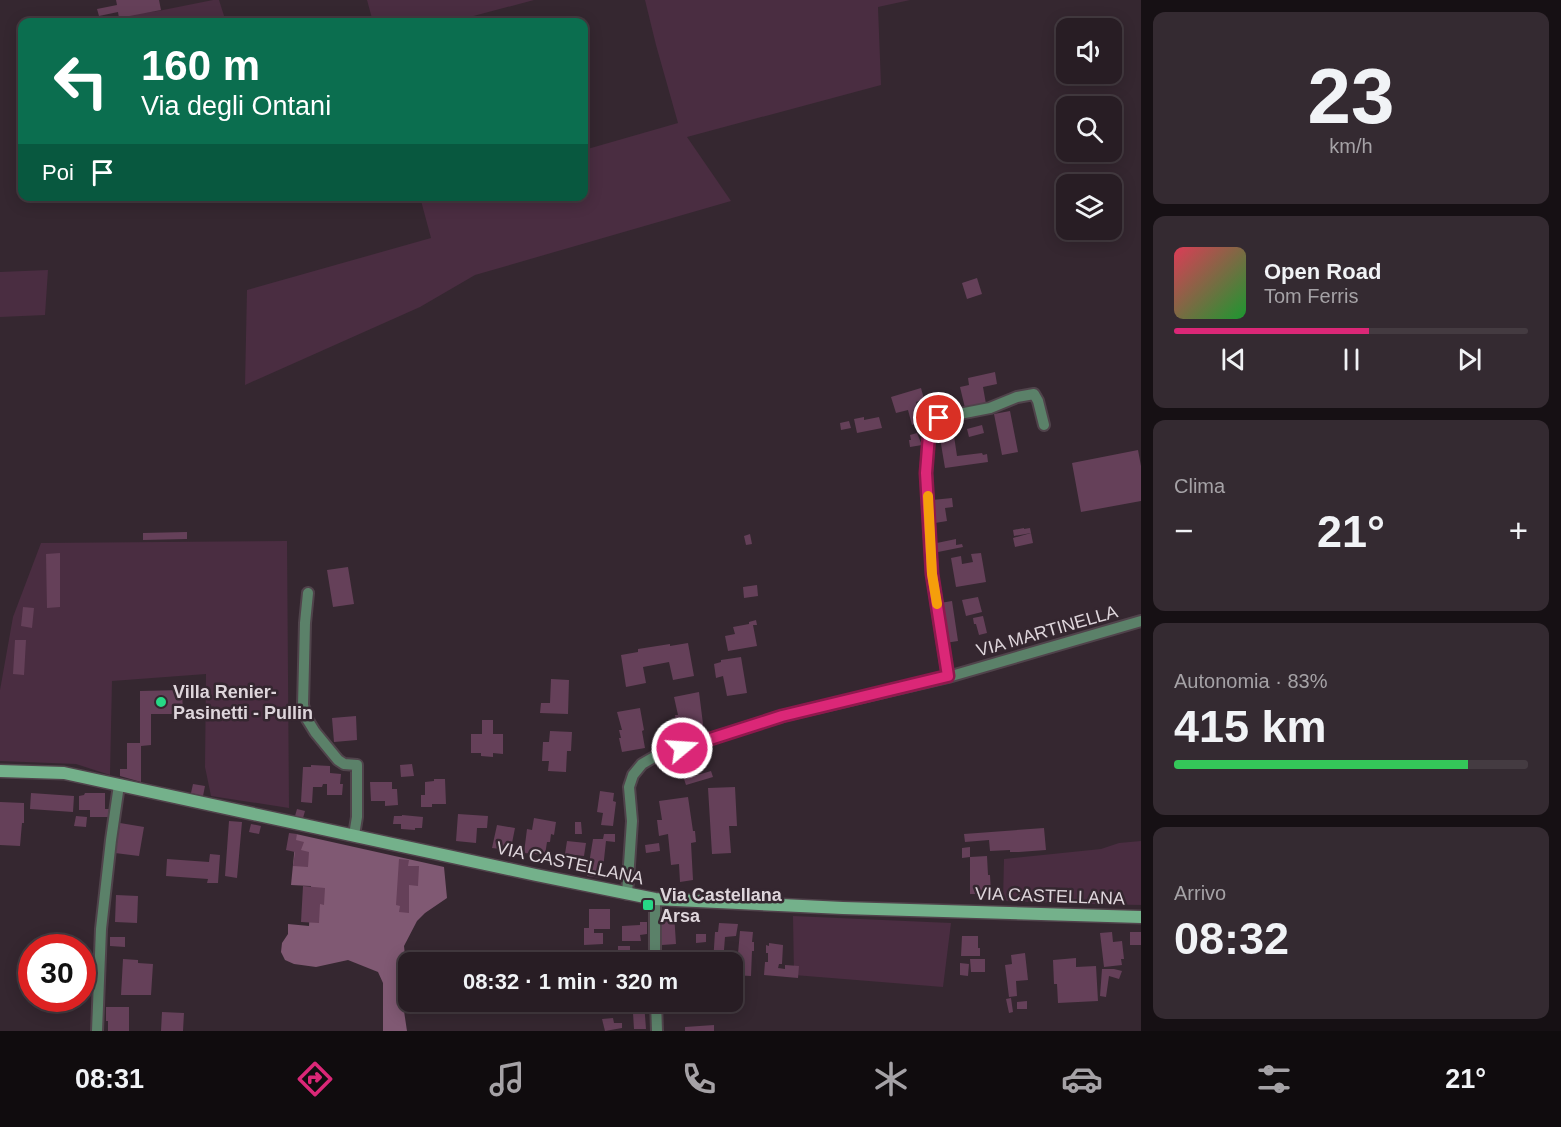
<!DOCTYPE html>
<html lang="it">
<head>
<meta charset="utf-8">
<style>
  body { margin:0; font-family:Helvetica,sans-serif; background:#342a31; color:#f1f3f6; height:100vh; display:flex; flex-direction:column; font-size:22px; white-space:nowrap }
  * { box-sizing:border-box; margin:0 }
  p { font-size:20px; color:#a5a2a6 }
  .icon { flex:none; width:33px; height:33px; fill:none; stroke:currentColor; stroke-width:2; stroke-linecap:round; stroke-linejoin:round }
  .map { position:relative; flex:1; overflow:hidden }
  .drawer { display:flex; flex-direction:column; gap:12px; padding:12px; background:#161014; width:420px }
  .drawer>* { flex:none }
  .top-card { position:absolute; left:18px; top:18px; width:570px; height:183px; border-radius:12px; box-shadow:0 3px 15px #0003,0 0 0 2px #443b41; background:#0b6e4f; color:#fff; overflow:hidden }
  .fabs { position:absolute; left:1056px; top:18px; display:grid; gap:12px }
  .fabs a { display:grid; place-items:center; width:66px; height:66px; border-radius:12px; background:#281d24; box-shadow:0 3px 15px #0003,0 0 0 2px #443b41; font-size:30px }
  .speed { position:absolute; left:18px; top:934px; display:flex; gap:12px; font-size:30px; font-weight:700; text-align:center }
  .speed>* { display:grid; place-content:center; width:78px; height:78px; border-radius:50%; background:#281d24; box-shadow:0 3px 15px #0003,0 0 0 2px #443b41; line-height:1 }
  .speed .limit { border:9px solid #d22; background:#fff; color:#111 }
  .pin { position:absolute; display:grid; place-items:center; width:51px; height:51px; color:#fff; margin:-26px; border:3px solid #fff; border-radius:50%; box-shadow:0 2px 6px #0007 }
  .me { position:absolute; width:66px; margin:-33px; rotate:72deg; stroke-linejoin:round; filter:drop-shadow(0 0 4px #0008) }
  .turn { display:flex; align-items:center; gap:21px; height:126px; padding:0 24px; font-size:27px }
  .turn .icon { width:78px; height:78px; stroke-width:2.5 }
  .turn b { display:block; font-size:42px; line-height:51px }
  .then { display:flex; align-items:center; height:57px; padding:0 24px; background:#0003; gap:12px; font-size:22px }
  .big { font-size:45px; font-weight:700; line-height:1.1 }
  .drawer .widget { flex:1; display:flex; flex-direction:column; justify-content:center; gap:9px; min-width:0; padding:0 21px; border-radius:12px; background:#342a31 }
  .drawer .dial { align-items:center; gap:0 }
  .dial b { font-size:78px; line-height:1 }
  .song { display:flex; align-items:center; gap:18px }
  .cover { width:72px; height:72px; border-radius:9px; background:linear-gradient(135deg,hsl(350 70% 55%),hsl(130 70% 35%)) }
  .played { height:6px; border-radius:3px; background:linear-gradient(90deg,#db2777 55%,#443b41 55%) }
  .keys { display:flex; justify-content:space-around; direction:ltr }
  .heat { display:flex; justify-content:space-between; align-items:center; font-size:33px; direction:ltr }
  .charge { height:9px; border-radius:4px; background:linear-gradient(90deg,#34c759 83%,#443b41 0) }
  .trip { position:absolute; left:398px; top:952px; width:345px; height:60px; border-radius:12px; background:#281d24; box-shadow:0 3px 15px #0003,0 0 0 2px #443b41; font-weight:700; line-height:60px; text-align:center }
  .tabs { display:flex; height:96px; justify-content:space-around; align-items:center; background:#100c0e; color:#a5a2a6 }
  .tabs .icon { width:42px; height:42px }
  .tabs .on { color:#db2777 }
  .tabs b { font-size:27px; color:#f1f3f6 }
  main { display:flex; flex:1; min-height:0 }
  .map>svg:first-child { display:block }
</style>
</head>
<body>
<main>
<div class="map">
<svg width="1141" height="1031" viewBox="0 0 1141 1031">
  <rect width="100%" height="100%" fill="#352730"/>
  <!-- green -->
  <path fill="#4a2d41" d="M213,0H219L226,22H85L86,20L158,11Z
    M367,0H534L451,22H373Z
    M645,0H910L878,7L881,85L687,137L731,201L475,275L420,307L245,385L247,290L431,238L420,197H422L584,196V150L678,123L656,45Z
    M48,270L45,315L0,317V272Z
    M287,541L289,808L211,796L205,767L206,674L112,681L110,775L76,764L0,761V690L13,617L41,543Z
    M1141,841V905L1091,904L1003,901L1004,859L1101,849L1119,843Z
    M793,916L951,923L943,987L794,975Z"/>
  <!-- forest -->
  <path fill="#805973" d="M296,834L444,867L447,898L425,913L417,921L404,946L408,986L404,1011L407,1031H383V983L378,972L348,960L316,967L294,964L285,960L281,952L282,943L288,934V924L309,926L311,886L291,885Z"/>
  <!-- building -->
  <path fill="#654059" d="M116,0H159L161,10L119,18L118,12L99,16L97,9L117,5Z
    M977,278L982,294L967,299L962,283Z
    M995,372L997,384L983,387L986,404L965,408L960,387L969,385L968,378Z
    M921,388L924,399L916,402L921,423L912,425L908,410L896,413L891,397Z
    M1010,411L1018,452L1002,455L994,414Z
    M864,417V420L879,417L882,428L857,433L854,419Z
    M849,421L851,428L841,430L840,423Z
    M982,425L984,433L969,437L967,429Z
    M917,433L922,445L910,447L909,440H911L910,435Z
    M954,436L957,456L982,453L983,455L987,454L988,462L945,468L940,438Z
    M1138,450L1141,466V501L1081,512L1072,463Z
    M952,498L953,507L945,508L947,521L935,523L932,500Z
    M1024,528V529L1030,528L1031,533L1014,536L1013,530Z
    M187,532V539L143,540V533Z
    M1031,533L1033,543L1015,547L1013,538Z
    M750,534L752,544L746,545L744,536Z
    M956,539V545L962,544L963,547L933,553L932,544Z
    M60,553V607L47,608L46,554Z
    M981,553L986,582L956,587L951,558L961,556L962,564L973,562L971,554Z
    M348,567L354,604L333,607L327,570Z
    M757,585L758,596L744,598L743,587Z
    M978,597L982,612L966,616L962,600Z
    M952,601L958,641L945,643L940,603Z
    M23,607L34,608L32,628L21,626Z
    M983,616L987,633L979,635L976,624H974L973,618Z
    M756,620L757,625H753L757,646L728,651L725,636L735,634L733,627L749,624V622Z
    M15,640H26L24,675L13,674Z
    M688,643L694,676L673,680L669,662L643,667L646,683L626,687L621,655L638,652V649L670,644V646Z
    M741,657L747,693L727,696L723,676L716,678L714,664L721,662V660Z
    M551,679L569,680L568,714L540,713L541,703H550Z
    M182,690L183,714H151V745L141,746V782L120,776V769H127V743H140V691Z
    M699,692L704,732L679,736L675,715H678L674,697Z
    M640,708L644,730L642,731L645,748L622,752L619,738H621L619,730H622L617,712Z
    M356,716L357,740L334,742L332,718Z
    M482,720H493V734H503V754L493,753V757L481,756V753H471V734H482Z
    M550,731L572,732L571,751H567L566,772L548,771L549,761H542L543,742H549Z
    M412,764L414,776L401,777L400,765Z
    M311,765L330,766V773L341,774L340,784H343L342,795H327V784H323L322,787H313L312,803L301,802L303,767H311Z
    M711,771L713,777L686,785L684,779Z
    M434,779H445L446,804H432V807H421V795H425V782L434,781Z
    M370,782H392V789H397L398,805L385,806V801H371Z
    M193,784L205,786L203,796L191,793Z
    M735,787L737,826H729L731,853L712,854L708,788Z
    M600,791L614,793L613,801L616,802L613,826L601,825L603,813L597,812Z
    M31,793L74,796L73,812L30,809Z
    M85,793H105V809H109L108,817H90V810H79V796L84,795Z
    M688,797L693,831H695L696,842L691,843L693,880L680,882L679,864L671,865L668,834L659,836L657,820H662L659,801Z
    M0,802L24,803V823H22L20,846L0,845Z
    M297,809L305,811L303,818L295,816Z
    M458,814L488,816L487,828H477L476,843L456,841Z
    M402,815L423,817L422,828H415V830L401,829V824H393L394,816H402Z
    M76,816L87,817L86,827L74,826Z
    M534,818L556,822L554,835L551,834L550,842H547L545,855L524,853L527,829L532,830Z
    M229,821L242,822L237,878L225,876Z
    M575,822H581L582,834H575Z
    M120,823L144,827L139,856L115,853Z
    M251,824L261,826L259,834L249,832Z
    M497,825L515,828L511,848L502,846L501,849L492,848Z
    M1044,828L1046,850L1019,852H1010V850L990,851L989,840L965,842L964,834Z
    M289,833L297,834L296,840L304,842L301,850L309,852L308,867L293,866L295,852L286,850Z
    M604,834H615V842L606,841L602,878L587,876L593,839H603Z
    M567,841L586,843L584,856L565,854Z
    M659,843L660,851L646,853L645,845Z
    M970,847V857L962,858V848Z
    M210,854L220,855L218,883H207L208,879L166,876L167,859L209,862Z
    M987,856L988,875H990L991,894H970V857Z
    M399,859L409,860L408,866H419L418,886L409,885V913L399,912L400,906L396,905Z
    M303,886L325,888L324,905L320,904L319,923L301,922Z
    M116,895L138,896L137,923L115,922Z
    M589,909H610V929H594V933H603V944L584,945V928H589Z
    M674,913L676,944L662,945L661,914Z
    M640,922H647V934L640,935L641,941H622V926L640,925Z
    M719,923L738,924L736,936L725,937L723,963H713L715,932H718Z
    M740,931L753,932L752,942H754V951H752L751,976L732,975V964L737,965Z
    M1112,932L1113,942L1122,941L1124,959H1121L1122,965L1104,967L1100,933Z
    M1130,932H1141V945H1130Z
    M696,934H706V942L696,943Z
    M962,936H978V948H980V956H961Z
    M110,937H125V947L110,946Z
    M769,943L783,945L782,964H779L778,968L785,969V965L799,966L798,978L764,975L765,962H768V953H766V945L769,946Z
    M618,946H630V956H633V963H618Z
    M680,953H699V962L680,963Z
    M1025,953L1028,980L1016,981L1017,996L1009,997L1005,965L1012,964L1011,955Z
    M1076,958V967L1096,966L1098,1001L1058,1003L1057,984H1054L1053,960Z
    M123,959L138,960V963L153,964L151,995H121Z
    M970,959H985V972H971Z
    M960,963L969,964L968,976L960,975Z
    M1102,969H1114L1122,971L1119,979L1109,976L1106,997L1100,996Z
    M1011,998L1013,1012L1009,1013L1006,999Z
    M1027,1001V1009H1017V1002Z
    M541,1002H564V1005L542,1007Z
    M623,1002H644L646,1029H634L633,1013H623Z
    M675,1002H707L708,1009L676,1013Z
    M106,1007H129V1031H108V1021H106Z
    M162,1012L184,1013L183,1031H161Z
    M613,1018L614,1023H622V1028L605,1031L602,1019Z
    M714,1025V1031H685V1027Z"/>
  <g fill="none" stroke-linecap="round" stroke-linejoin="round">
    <!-- minor casing -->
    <g stroke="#50434b" stroke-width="14">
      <path id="minor" d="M308,593L305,623L303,705L307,719L315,732L338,760L344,764L357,765V817L354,835
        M948,677L932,574L926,473L929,435L932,425L939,418L990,408L1017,397L1034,394L1038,401L1044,425
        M627,894L632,821L629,787L633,775L642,764L654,757L782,716L948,677L1141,621
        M655,963V899
        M656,1002L657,1031
        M97,1031L101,929L111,840L119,785"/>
    </g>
    <!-- secondary casing -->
    <g stroke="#50434b" stroke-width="15">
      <path id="secondary" d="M0,771L64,773L536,875L655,899L843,908L1141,917"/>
    </g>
    <!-- minor -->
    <use href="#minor" stroke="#5b8169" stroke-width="10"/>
    <!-- secondary -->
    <use href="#secondary" stroke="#74b18b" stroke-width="12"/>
  </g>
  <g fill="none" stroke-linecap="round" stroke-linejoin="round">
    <!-- route casing -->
    <g stroke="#8e194d" stroke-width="15">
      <path id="route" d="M682,748L782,716L948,676L932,574L926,473L929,435L932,425L939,418"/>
    </g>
    <!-- route -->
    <use href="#route" stroke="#db2777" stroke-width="10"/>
    <!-- slow -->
    <path stroke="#f59e0b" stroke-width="10" d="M928,496L932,574L937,604"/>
  </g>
  <!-- markers -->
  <g fill="#26d886" stroke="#352730" stroke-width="2">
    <circle cx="161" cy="702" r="6"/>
    <rect x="642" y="899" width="12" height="12" rx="3"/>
  </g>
  <g text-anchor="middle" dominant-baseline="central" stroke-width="5" stroke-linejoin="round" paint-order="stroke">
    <!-- street labels -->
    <g font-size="18" fill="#ded5db" stroke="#352730">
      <text transform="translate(1047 631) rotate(-16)">VIA MARTINELLA</text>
      <text transform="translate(570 863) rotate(12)">VIA CASTELLANA</text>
      <text transform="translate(1050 896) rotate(2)">VIA CASTELLANA</text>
    </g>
    <!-- poi labels -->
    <g font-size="18" font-weight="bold" fill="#ded5db" stroke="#352730" text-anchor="start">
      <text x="173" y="692">Villa Renier-<tspan x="173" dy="21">Pasinetti - Pullin</tspan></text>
      <text x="660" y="895">Via Castellana<tspan x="660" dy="21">Arsa</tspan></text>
    </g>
  </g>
</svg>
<div class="fabs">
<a><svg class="icon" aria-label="sound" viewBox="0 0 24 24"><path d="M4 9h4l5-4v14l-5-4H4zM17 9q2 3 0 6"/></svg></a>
<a><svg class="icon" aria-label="search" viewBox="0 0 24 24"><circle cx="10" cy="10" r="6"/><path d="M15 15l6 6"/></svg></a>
<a><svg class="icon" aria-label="layers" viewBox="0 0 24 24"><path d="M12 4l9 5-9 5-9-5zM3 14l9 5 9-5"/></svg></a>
</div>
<div class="speed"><div class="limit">30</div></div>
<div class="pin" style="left:939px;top:418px;background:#d93025"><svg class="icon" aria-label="arrive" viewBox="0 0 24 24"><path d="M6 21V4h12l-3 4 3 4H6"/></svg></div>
<svg class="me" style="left:682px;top:748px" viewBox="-20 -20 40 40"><circle r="17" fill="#db2777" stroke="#fff" stroke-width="3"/><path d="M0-11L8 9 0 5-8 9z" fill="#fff"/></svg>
<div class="trip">08:32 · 1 min · 320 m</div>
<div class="top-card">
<div class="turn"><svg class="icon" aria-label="left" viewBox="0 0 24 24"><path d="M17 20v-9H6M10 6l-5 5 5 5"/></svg><div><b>160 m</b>Via degli Ontani</div></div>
<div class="then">Poi<svg class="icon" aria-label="arrive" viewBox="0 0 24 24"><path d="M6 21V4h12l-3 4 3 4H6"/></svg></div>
</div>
</div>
<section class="drawer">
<div class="widget dial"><b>23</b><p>km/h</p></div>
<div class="widget">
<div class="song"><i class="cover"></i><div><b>Open Road</b><p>Tom Ferris</p></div></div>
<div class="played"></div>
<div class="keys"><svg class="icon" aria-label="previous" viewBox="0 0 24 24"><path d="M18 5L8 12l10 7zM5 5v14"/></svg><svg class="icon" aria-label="pause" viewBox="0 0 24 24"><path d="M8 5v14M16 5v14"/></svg><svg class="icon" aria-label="next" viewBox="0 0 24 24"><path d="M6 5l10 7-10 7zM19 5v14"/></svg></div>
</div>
<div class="widget"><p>Clima</p>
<div class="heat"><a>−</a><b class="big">21°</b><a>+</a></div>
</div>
<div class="widget"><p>Autonomia · 83%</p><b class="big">415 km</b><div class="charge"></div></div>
<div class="widget"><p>Arrivo</p><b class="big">08:32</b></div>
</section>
</main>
<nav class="tabs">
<b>08:31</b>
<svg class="icon on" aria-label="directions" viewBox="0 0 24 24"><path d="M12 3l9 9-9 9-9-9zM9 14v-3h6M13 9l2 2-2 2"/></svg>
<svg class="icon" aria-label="music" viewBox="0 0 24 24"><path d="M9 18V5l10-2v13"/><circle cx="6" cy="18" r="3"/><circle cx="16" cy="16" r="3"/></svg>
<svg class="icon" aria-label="phone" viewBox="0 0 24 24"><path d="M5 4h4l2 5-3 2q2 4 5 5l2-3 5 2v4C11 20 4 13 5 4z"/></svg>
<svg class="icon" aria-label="climate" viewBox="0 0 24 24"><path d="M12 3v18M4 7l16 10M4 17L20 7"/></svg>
<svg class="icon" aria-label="car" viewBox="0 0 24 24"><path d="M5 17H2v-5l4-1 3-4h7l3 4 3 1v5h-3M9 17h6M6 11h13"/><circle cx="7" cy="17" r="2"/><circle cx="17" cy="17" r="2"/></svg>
<svg class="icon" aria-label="filters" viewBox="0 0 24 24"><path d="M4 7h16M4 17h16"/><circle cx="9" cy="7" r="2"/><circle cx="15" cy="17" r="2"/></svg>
<b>21°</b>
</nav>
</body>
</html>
